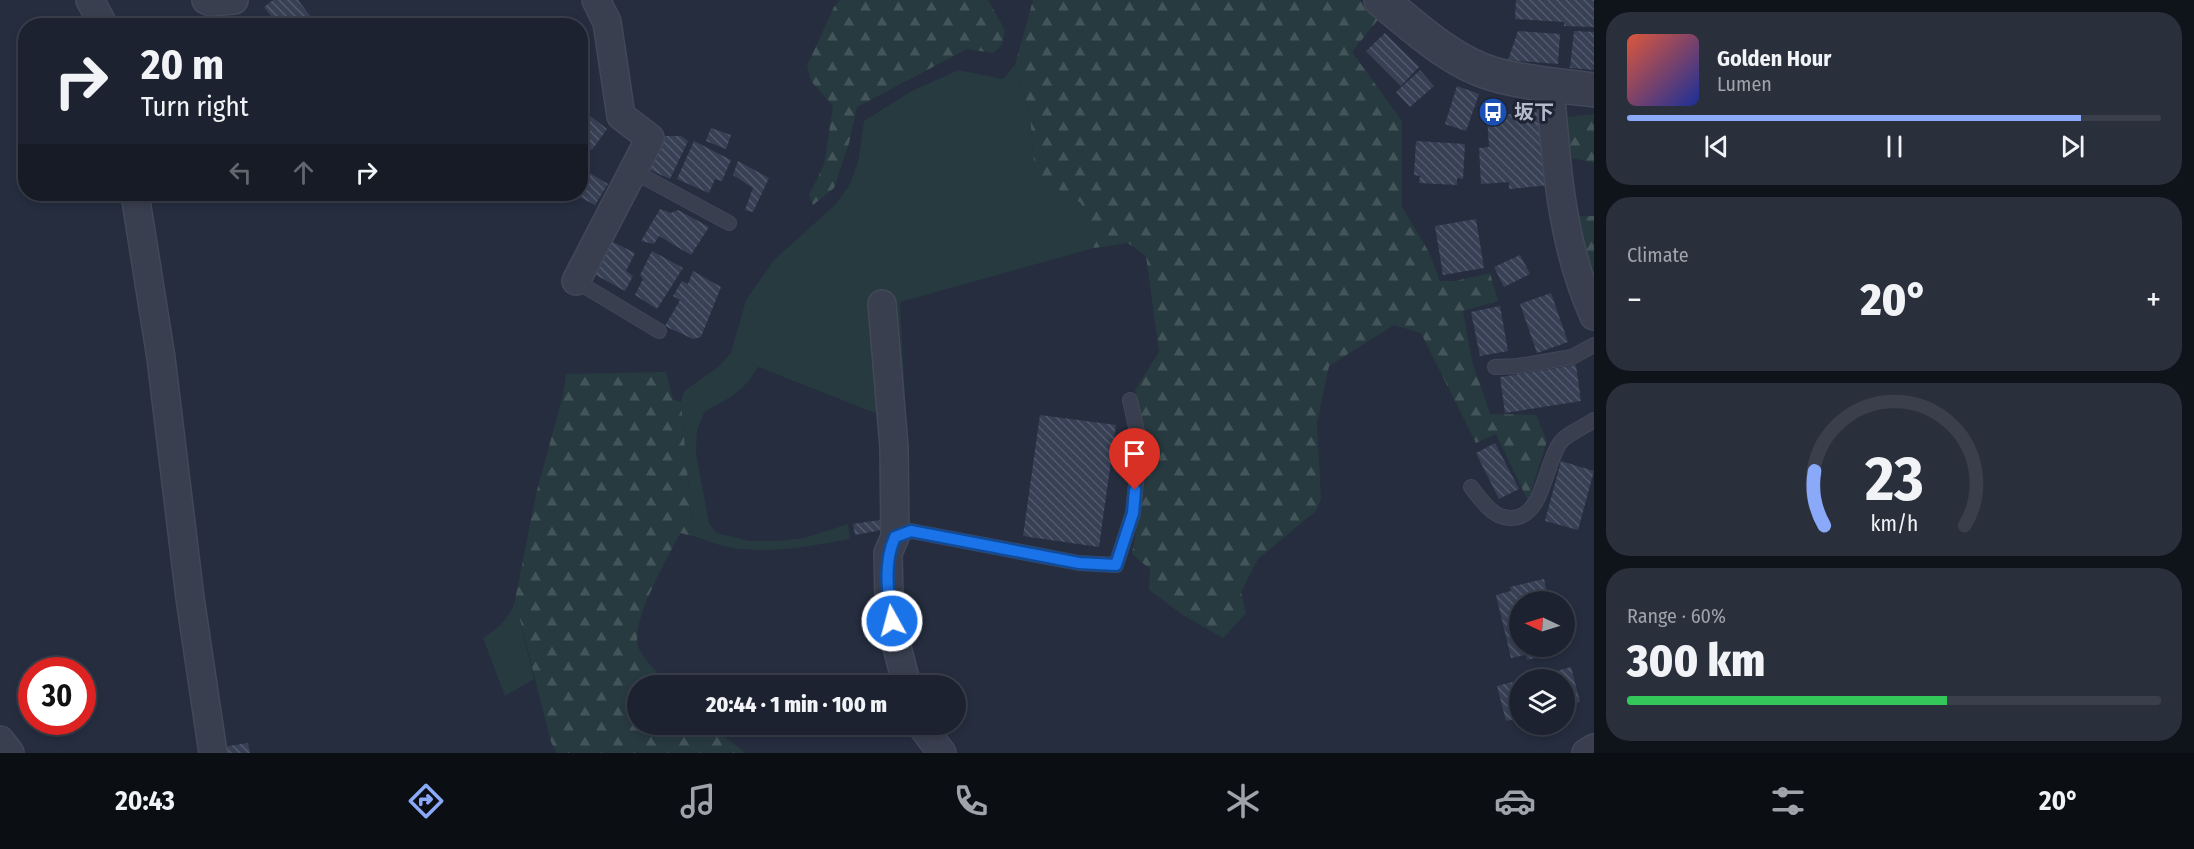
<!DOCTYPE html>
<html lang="en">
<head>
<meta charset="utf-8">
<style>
  body { margin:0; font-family:"Fira Sans Condensed","Noto Sans JP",sans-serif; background:#292f3b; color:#f1f3f6; height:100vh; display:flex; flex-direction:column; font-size:22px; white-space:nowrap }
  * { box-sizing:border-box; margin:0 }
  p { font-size:20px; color:#a0a4aa }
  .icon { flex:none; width:33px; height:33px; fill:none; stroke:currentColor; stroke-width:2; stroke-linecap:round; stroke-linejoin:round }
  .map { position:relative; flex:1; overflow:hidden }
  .panel { display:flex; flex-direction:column; gap:12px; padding:12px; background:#0f131a; width:600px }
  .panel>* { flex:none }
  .guide { position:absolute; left:18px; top:18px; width:570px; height:183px; border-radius:24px; box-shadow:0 3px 9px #0003,0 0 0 2px #3a3f4b; background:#1c222f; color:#f1f3f6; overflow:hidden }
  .needle { width:39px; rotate:274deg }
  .fabs { position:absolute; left:1509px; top:591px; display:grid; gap:12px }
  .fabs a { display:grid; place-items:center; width:66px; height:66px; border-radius:50%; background:#1c222f; box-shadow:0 3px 9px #0003,0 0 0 2px #3a3f4b; font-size:30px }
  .speed { position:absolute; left:18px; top:657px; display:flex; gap:12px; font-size:30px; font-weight:700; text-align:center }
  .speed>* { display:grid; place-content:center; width:78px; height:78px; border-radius:50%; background:#1c222f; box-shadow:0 3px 9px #0003,0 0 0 2px #3a3f4b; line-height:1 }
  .speed .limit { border:9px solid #d22; background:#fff; color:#111 }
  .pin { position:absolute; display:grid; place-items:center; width:51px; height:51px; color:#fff; margin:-62px -26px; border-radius:50% 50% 50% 0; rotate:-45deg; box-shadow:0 0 6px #0007 }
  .pin .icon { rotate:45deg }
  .me { position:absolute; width:66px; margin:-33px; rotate:353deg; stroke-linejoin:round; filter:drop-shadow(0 0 4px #0008) }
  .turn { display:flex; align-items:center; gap:21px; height:126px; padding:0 24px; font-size:27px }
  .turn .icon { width:78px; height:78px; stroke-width:2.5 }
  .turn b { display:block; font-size:42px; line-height:51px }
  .lanes { display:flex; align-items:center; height:57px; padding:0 24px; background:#0003; justify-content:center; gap:30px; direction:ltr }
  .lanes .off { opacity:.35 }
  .big { font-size:45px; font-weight:800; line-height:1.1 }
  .panel .card { flex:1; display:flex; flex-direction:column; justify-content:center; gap:9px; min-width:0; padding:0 21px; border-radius:24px; background:#292f3b }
  .panel .dial { align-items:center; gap:0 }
  .dial svg { height:156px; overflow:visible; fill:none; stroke:#3a3f4b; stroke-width:7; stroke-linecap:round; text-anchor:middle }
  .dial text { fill:#f1f3f6; stroke:none }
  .song { display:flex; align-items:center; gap:18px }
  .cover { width:72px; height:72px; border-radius:9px; background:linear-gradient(135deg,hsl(10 70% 55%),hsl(230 70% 35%)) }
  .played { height:6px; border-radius:3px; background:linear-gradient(90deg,#8ba9f9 85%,#3a3f4b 85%) }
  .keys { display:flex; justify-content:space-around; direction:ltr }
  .heat { display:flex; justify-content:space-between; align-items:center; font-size:33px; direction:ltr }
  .charge { height:9px; border-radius:4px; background:linear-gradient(90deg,#34c759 60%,#3a3f4b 0) }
  .trip { position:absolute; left:627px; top:675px; width:339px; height:60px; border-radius:30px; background:#1c222f; box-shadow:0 3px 9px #0003,0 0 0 2px #3a3f4b; font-weight:800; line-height:60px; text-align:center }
  .tabs { display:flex; height:96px; justify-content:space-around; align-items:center; background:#0b0e13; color:#a0a4aa }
  .tabs .icon { width:42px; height:42px }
  .tabs .on { color:#8ba9f9 }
  .tabs b { font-size:27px; color:#f1f3f6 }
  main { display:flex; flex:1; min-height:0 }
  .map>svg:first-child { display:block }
</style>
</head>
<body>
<main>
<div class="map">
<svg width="1594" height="753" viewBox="0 0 1594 753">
  <defs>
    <pattern id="forest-firs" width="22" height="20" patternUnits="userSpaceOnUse" patternTransform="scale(1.5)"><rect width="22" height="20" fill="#273a40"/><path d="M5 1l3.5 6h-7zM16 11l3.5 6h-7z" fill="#44555a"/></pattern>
    <pattern id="building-back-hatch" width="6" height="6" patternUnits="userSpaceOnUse" patternTransform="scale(1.5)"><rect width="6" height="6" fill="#374055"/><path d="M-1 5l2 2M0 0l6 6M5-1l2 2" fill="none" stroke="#525a6c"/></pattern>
  </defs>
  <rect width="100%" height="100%" fill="#252d3f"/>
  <!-- green -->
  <path fill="#273a40" d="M1015,65L1030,115L1035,175L1081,203L1094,248L900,302L905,396L903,424L758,367C743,392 731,398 705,411L697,430L696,453L709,523L717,533L749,541H778L804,538L848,524L850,539C811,546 773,554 733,548C720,546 706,540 693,536L681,402L684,391L718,367L731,353L746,300L774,260L836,204L849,186L858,162L864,121L910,92L958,70L1003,79Z
    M515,600L534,679L505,696L483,638C499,627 510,619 515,600Z"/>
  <!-- forest -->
  <path fill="url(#forest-firs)" d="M840,0H988L1005,30L1002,45L993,53L967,49L857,107L849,143L834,188L813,205L809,195L824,165L833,106L811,81L807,66L834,7Z
    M1033,0H1359L1380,17L1352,52L1402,121V207L1430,254L1440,281H1456L1490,273L1498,301L1463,311L1472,361L1490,414L1536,415L1547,441L1528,501L1496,434L1476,443L1421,333L1394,325L1329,366L1317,423L1321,499L1316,511L1258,559L1241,592L1246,613L1223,638L1183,615L1149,590L1150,569L1132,554L1146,476L1144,429L1135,390L1159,352L1146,256L1128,243L1094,248L1087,230L1081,203L1035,175L1030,115L1015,65Z
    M1594,114V163L1563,156L1561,118Z
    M1572,216H1594V287Z
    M666,372L673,400L681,402L693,536L680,533C668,558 631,619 638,646C641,657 661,677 670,685L638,686V724L708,725L746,753H557L551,742L515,600L536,494L563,395L566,374Z"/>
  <!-- building -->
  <path fill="url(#building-back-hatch)" d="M273,0H298L312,18L302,26H279L264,7Z
    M1516,0H1594V27L1564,26V22L1515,19Z
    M1518,31L1560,34L1558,64L1508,60Z
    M1574,31L1594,32V70L1570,68Z
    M1385,33L1419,67L1401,86L1366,51Z
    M1420,70L1434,86L1410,107L1396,92Z
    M1457,86L1479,94L1466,131L1445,124Z
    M580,108L607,129L592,150L580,141Z
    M1545,111L1551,185L1509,189V182L1481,184L1479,148L1489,147L1487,116Z
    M711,128L731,135L726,149L706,141Z
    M664,136H681L688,141L670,179L648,169Z
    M694,141L731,160L722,181L715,179L709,193L677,179Z
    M1416,141L1465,144L1463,179L1457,178V185L1419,183L1420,176L1414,175Z
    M738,161L769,178L753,212L745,210L753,188L733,175Z
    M585,170L608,184L595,205L574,194H580V179Z
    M660,209L671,213L678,210L709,227L691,255L659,236L654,244L641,241Z
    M1476,219L1484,268L1443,275L1435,226Z
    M611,241L635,253L626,271L633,276L625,291L596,275Z
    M652,251L683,268L657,309L635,295L643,279L640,275Z
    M1520,255L1530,274L1504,287L1494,267Z
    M693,271L721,287L701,337L693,339L665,326L680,300L673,296L682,281L688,284Z
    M1551,293L1568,342L1537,353L1520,304Z
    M1500,306L1508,351L1480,356L1471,312Z
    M1576,365L1581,401L1505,413L1500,377Z
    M1040,415L1116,425L1099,547L1023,536Z
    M1495,443L1519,489L1499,499L1476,453Z
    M1561,461L1594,471L1578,530L1545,521Z
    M880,520L882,530L855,535L853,524Z
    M1544,579L1549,602H1520V646H1560L1561,652L1527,660L1526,655L1511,658L1496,595L1511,591L1510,587Z
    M1571,667L1580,702L1564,706V680H1524Z
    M1520,680V718L1506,721L1497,686Z
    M248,743L250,753H223L222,747Z"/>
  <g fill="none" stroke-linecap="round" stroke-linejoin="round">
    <!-- service casing -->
    <g stroke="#424858" stroke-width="16">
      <path id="service" d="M633,171L729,223
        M576,281L659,331
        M1495,367L1518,366L1572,357L1594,345
        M1471,487C1483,502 1496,523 1518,517C1544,510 1545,464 1560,443C1566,434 1584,427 1594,420
        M895,537L911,531L1079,563L1116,565L1133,513L1140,445L1130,400"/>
    </g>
    <!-- minor casing -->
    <g stroke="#424858" stroke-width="30">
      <path id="minor" d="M90,0L104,26
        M206,0L211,2L234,0
        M1550,84C1556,163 1561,243 1594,316
        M135,194L161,358L190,598L213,753
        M576,281L650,138L621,116L607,22L596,0
        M882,304L894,447L895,537L888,553L889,599L896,643L907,686
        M920,724L942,753
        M0,740L10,753
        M1586,753L1594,748"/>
    </g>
    <!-- tertiary casing -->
    <g stroke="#424858" stroke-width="36">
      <path id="tertiary" d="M1381,0C1415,27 1451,62 1493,74C1524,83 1562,86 1594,90"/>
    </g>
    <!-- service -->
    <use href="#service" stroke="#393f4f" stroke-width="14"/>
    <!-- minor -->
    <use href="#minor" stroke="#393f4f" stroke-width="27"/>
    <!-- tertiary -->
    <use href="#tertiary" stroke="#393f4f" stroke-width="33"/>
  </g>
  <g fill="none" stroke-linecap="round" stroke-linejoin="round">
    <!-- route casing -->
    <g stroke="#114b97" stroke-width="15">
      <path id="route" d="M892,621C888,594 883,563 895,537L911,531L1079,563L1116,565L1133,513L1135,490"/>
    </g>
    <!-- route -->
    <use href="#route" stroke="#1a73e8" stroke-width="10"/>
  </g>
  <!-- icons -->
  <defs>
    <g id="bus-disc" transform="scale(1.5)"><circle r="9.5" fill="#1a4fb4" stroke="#1e2434"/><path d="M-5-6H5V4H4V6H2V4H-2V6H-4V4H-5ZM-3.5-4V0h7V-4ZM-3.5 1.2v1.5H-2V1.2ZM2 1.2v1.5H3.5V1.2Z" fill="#fff"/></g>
  </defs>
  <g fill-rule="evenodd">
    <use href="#bus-disc" x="1493" y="112"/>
  </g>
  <g text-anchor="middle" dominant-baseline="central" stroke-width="6" stroke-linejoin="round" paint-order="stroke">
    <!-- poi labels -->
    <g font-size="20" font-weight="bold" fill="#b5bbca" stroke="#1e2434" text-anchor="start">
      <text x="1514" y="112">坂下</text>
    </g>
  </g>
</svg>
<div class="fabs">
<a><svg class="needle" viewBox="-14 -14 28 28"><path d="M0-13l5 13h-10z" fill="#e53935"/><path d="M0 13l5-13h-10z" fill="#a0a4aa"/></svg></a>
<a><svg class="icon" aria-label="layers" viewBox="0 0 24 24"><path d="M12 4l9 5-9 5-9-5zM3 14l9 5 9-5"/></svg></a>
</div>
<div class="speed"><div class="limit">30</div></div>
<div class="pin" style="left:1135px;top:490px;background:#d93025"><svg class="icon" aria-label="arrive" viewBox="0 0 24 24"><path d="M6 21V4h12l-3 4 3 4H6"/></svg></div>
<svg class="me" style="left:892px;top:621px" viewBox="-20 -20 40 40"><circle r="17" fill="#1a73e8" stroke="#fff" stroke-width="3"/><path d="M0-11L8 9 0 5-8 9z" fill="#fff"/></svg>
<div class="trip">20:44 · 1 min · 100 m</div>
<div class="guide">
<div class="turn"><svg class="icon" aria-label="right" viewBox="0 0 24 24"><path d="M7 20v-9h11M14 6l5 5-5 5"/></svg><div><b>20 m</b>Turn right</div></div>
<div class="lanes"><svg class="icon off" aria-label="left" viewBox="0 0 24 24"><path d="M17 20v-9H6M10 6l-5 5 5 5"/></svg><svg class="icon off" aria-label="ahead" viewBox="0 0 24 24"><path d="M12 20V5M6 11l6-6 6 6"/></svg><svg class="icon" aria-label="right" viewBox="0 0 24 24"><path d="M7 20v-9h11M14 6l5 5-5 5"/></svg></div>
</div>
</div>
<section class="panel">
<div class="card">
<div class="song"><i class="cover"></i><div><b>Golden Hour</b><p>Lumen</p></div></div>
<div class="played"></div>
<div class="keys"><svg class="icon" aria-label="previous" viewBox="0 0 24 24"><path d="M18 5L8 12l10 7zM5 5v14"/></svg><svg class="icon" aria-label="pause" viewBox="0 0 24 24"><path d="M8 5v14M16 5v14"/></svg><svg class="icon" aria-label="next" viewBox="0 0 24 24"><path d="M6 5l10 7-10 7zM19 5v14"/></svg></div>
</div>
<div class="card"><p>Climate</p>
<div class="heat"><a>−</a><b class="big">20°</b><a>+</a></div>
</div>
<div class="card dial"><svg viewBox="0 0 100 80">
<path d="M14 69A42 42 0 1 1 86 69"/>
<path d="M14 69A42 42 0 0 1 9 41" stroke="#8ba9f9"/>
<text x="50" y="56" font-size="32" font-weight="700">23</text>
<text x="50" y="72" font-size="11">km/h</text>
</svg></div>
<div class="card"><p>Range · 60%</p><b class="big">300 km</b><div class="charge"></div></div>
</section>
</main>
<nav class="tabs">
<b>20:43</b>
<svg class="icon on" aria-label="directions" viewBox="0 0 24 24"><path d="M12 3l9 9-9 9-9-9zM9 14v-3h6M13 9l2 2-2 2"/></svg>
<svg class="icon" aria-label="music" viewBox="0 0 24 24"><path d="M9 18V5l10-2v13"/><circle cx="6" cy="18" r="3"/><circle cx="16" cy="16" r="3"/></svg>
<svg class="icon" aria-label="phone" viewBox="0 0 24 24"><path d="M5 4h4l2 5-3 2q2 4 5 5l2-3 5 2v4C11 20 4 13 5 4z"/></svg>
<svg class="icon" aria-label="climate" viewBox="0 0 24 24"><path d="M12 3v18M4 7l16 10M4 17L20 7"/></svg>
<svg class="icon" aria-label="car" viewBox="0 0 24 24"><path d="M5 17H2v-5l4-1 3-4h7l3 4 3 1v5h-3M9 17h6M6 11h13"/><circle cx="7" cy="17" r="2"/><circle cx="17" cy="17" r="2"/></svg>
<svg class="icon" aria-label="filters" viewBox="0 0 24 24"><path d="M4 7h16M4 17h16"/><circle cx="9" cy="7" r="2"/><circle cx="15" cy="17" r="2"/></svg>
<b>20°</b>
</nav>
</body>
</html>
